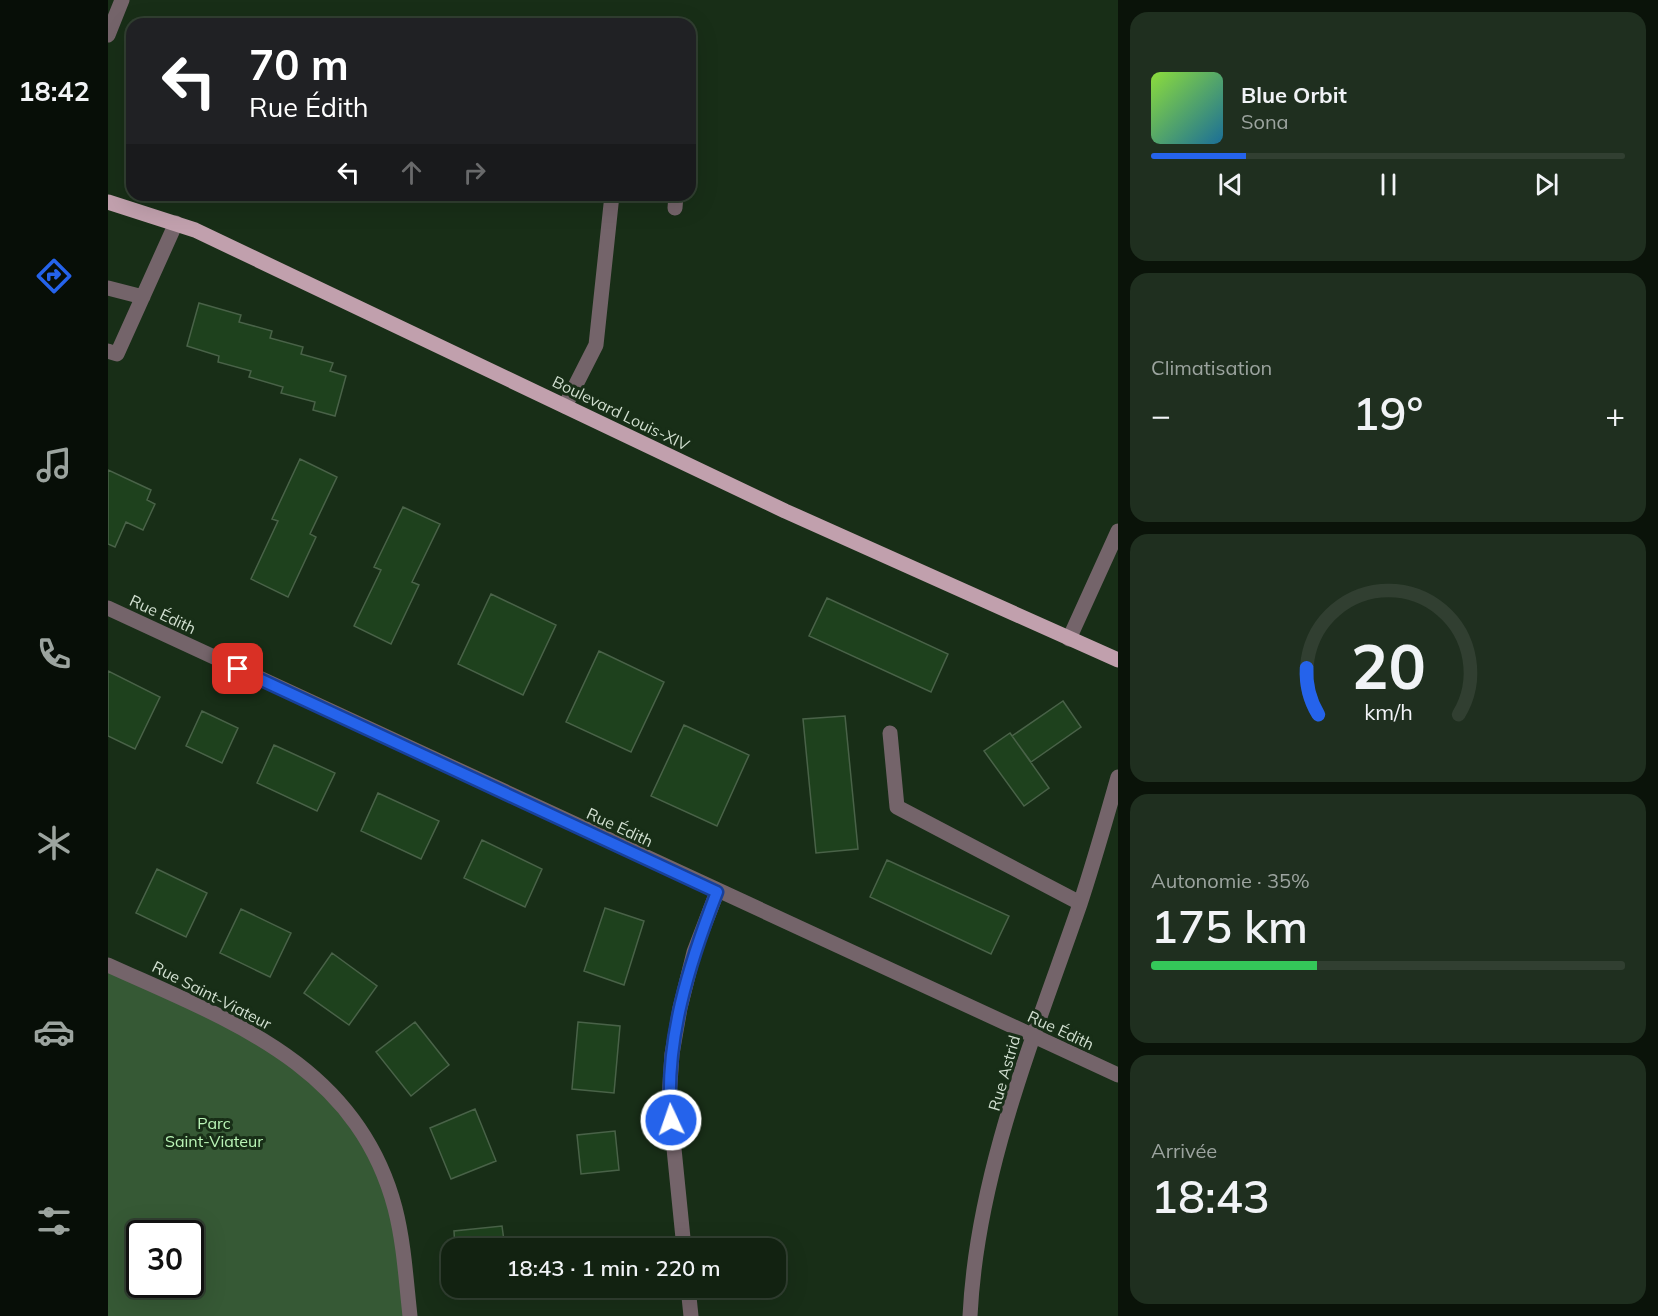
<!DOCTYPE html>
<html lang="fr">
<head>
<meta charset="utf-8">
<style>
  body { margin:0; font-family:Mulish,sans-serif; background:#1f2f1f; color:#f1f3f6; height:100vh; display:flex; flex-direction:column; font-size:22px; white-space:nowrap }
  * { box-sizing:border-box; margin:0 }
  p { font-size:20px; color:#9ca49f }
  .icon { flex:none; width:33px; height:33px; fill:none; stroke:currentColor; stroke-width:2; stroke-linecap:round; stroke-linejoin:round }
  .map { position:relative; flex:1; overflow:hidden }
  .drawer { display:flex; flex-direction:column; gap:12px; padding:12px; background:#0a1309; width:540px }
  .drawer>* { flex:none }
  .top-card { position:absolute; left:18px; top:18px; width:570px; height:183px; border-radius:18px; box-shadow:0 6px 24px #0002,0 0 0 2px #313f31; background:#202124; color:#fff; overflow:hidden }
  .speed { position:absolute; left:18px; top:1220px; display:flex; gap:12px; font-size:30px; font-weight:700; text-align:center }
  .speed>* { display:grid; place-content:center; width:78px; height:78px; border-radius:50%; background:#122211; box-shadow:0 6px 24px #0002,0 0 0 2px #313f31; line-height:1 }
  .speed .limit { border:3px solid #111; border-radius:9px; background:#fff; color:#111 }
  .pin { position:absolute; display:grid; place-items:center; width:51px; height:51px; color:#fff; margin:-26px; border-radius:12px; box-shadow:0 3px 9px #0006 }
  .me { position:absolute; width:66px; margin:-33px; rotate:357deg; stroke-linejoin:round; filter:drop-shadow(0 0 4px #0008) }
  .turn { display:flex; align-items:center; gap:21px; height:126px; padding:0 24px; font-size:27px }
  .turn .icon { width:78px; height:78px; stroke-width:2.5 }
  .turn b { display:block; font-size:42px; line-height:51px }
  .lanes { display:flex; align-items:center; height:57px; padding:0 24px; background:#0003; justify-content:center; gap:30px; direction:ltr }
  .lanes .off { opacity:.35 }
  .big { font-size:45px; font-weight:600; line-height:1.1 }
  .drawer .card { flex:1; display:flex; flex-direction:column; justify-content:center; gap:9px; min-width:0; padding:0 21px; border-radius:18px; background:#1f2f1f }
  .drawer .dial { align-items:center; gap:0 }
  .dial svg { height:156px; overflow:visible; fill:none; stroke:#313f31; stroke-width:7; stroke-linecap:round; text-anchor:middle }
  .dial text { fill:#f1f3f6; stroke:none }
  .song { display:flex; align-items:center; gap:18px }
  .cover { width:72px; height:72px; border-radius:9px; background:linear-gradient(135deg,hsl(90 70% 55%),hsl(200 70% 35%)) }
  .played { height:6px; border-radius:3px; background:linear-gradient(90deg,#2563eb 20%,#313f31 20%) }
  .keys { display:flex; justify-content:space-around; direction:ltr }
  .heat { display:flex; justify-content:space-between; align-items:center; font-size:33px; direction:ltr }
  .charge { height:9px; border-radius:4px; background:linear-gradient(90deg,#34c759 35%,#313f31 0) }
  .trip { position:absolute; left:333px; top:1238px; width:345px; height:60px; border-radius:18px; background:#122211; box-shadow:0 6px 24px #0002,0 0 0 2px #313f31; font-weight:600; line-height:60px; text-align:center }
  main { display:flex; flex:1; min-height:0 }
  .menu { display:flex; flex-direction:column; width:108px; justify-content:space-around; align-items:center; background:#070e07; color:#9ca49f }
  .menu .icon { width:42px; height:42px }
  .menu .active { color:#2563eb }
  .menu b { font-size:27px; color:#f1f3f6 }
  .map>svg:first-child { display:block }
</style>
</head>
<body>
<main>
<nav class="menu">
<b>18:42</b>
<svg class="icon active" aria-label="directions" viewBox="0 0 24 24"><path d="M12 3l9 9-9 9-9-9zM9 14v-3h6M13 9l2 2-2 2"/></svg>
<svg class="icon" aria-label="music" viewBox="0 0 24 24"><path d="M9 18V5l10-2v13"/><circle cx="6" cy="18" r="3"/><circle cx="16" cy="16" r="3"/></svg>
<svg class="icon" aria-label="phone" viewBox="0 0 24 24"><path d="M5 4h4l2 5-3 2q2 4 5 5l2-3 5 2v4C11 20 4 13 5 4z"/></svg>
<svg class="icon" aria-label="climate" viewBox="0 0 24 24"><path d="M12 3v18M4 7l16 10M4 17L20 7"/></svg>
<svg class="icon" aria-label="car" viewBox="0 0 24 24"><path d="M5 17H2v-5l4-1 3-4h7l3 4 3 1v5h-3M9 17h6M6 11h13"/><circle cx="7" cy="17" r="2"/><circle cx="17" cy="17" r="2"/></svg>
<svg class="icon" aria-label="filters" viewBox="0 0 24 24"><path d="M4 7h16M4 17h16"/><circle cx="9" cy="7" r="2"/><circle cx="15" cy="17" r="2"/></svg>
</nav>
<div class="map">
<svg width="1010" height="1316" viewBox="0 0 1010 1316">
  <rect width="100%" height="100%" fill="#182e17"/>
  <!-- green -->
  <path fill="#365935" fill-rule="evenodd" d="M0,971L111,1015L214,1082L279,1180L302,1316H0ZM32,1233H82V1284H32Z"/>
  <!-- building -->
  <path fill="#1e411d" stroke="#496248" stroke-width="1.5" d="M91,303L133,315L131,322L164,331L162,338L195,347L193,354L225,363L222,371L238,376L227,416L205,410L207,402L173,393L175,387L141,377L143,371L110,362L111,356L79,346Z
    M192,459L229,477L202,534L208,537L180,597L143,579L170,521L164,519Z
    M0,470L43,490L39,500L47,504L35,530L18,522L7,547L0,544Z
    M295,507L332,524L304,582L311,585L283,644L246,626L273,570L266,567Z
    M383,594L448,625L415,695L350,664Z
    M719,598L840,654L823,692L701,636Z
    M491,651L556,682L523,752L458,722Z
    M0,671L52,697L27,749L0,736Z
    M955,701L973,727L923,762L904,736Z
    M94,711L130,728L114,763L78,746Z
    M737,716L750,849L708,853L695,719Z
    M576,725L641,755L609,826L543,796Z
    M902,733L941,788L916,806L876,751Z
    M166,745L227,773L209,811L149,783Z
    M270,793L331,821L313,859L253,831Z
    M374,840L434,869L417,907L356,878Z
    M779,860L901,916L883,954L762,897Z
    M49,869L99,893L78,937L28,913Z
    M497,908L536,921L516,985L476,971Z
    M133,909L183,933L162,977L112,953Z
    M224,953L269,986L241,1025L196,993Z
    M307,1022L341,1065L303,1096L268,1052Z
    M470,1022L512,1026L506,1093L464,1089Z
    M367,1109L388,1161L343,1179L322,1128Z
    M507,1131L511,1170L473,1174L469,1135Z
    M394,1226L397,1248H347L346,1231Z"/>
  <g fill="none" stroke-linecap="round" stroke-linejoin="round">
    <!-- minor -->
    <path stroke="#74646a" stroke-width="15" d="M0,35L14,0
      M567,208L568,195
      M0,288L35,297
      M0,351L9,354L68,223
      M457,406L488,345L504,195
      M0,608L1010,1075
      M961,639L1010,531
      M782,733L789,807L972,903
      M0,965C121,1020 249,1064 287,1208C296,1243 298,1280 302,1316
      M576,1248L561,1099L564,1054L572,1008L586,952L609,892
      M580,1287L583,1316
      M862,1316C869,1173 926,1037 972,904C986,862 998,819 1010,777"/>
    <!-- major -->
    <path stroke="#c1a0ad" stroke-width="15" d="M0,202L87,230L677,511L1010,660"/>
  </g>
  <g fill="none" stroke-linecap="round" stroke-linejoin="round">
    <!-- route casing -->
    <g stroke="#184099" stroke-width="15">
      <path id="route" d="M130,669L609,892C581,964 556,1042 563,1120"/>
    </g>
    <!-- route -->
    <use href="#route" stroke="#2563eb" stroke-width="10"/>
  </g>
  <g text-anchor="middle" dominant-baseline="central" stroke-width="6" stroke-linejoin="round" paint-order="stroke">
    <!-- street labels -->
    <g font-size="16" fill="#d1dfd0" stroke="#182e17">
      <text transform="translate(513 413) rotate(26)">Boulevard Louis-XIV</text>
      <text transform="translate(55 614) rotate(25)">Rue Édith</text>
      <text transform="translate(512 827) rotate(25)">Rue Édith</text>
      <text transform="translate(104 995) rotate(27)">Rue Saint-Viateur</text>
      <text transform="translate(953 1030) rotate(25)">Rue Édith</text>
      <text transform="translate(896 1073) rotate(-74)">Rue Astrid</text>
    </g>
    <!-- park labels -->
    <g font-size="16" fill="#baf5b7" stroke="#182e17">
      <text x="106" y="1123">Parc<tspan x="106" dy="18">Saint-Viateur</tspan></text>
    </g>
  </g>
</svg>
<div class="speed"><div class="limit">30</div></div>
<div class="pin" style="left:130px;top:669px;background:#d93025"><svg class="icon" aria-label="arrive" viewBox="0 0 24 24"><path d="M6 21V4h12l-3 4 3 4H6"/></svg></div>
<svg class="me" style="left:563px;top:1120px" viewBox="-20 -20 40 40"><circle r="17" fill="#2563eb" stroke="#fff" stroke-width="3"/><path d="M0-11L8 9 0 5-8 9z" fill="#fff"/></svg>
<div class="trip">18:43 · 1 min · 220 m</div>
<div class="top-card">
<div class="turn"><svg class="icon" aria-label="left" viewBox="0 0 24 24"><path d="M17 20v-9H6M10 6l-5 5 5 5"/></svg><div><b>70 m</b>Rue Édith</div></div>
<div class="lanes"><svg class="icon" aria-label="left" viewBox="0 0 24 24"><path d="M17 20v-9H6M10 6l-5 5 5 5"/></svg><svg class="icon off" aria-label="ahead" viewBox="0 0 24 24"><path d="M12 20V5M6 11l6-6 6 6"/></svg><svg class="icon off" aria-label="right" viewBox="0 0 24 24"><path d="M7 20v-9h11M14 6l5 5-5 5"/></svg></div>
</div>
</div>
<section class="drawer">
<div class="card">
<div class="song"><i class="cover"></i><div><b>Blue Orbit</b><p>Sona</p></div></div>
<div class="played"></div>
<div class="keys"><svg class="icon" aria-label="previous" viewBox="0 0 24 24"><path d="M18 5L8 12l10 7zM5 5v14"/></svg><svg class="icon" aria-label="pause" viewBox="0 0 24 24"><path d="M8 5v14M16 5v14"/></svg><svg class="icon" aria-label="next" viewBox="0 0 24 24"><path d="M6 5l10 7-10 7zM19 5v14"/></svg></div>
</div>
<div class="card"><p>Climatisation</p>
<div class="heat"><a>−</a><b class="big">19°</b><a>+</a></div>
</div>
<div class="card dial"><svg viewBox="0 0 100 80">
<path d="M14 69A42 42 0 1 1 86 69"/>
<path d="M14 69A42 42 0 0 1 8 45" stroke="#2563eb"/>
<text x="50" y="56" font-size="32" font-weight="700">20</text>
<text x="50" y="72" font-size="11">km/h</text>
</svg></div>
<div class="card"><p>Autonomie · 35%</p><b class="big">175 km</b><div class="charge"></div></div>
<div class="card"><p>Arrivée</p><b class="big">18:43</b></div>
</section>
</main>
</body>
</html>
